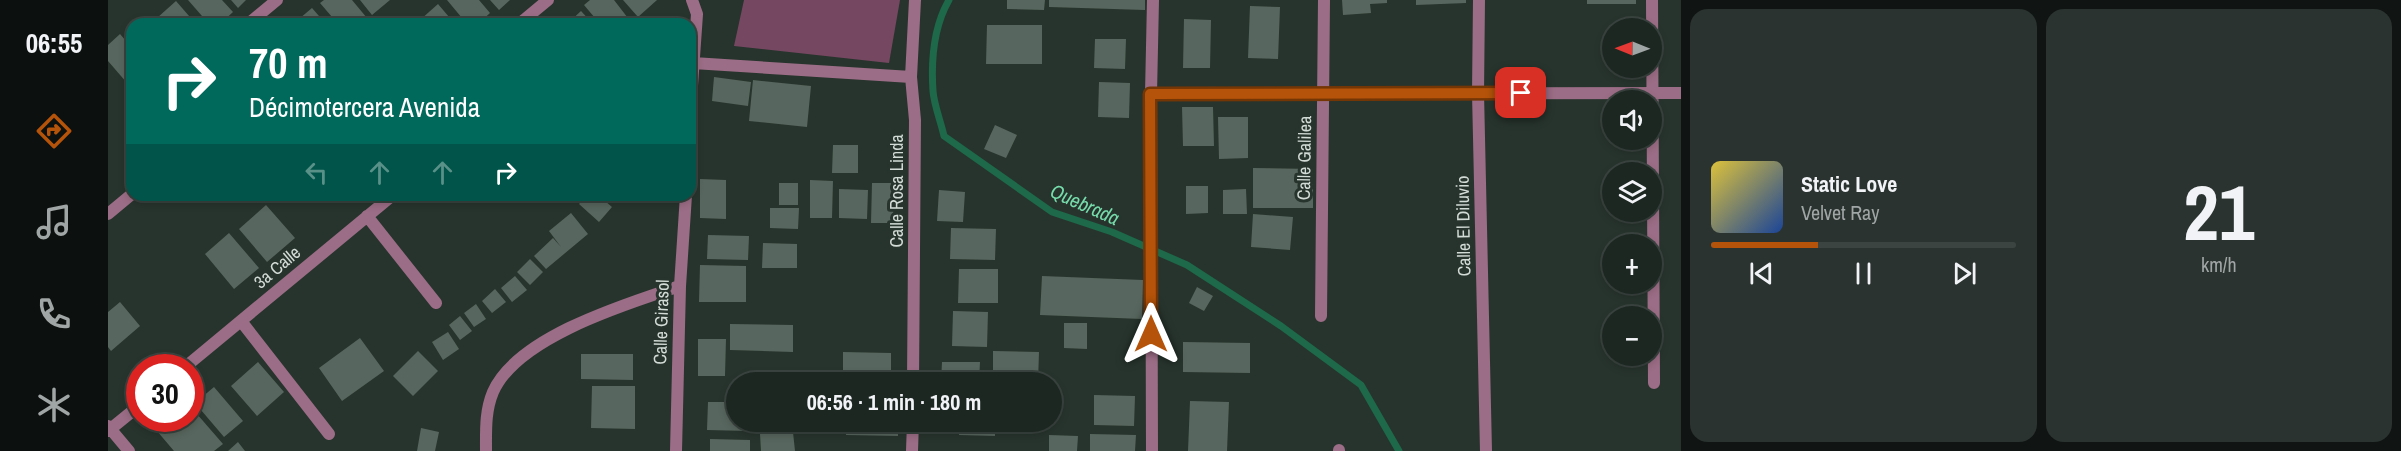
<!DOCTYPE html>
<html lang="es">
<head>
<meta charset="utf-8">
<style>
  body { margin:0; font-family:"Archivo Narrow",sans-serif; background:#2a332f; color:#f1f3f6; height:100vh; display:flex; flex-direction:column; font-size:22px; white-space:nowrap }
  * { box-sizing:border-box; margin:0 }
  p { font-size:20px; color:#a0a5a5 }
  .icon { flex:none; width:33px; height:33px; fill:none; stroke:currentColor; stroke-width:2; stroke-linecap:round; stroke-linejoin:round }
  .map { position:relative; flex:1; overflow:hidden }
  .sheet { display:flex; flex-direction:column; gap:9px; padding:9px; background:#101513; width:720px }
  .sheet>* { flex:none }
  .hud { position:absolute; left:18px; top:18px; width:570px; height:183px; border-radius:18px; box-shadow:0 3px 9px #0003,0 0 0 2px #3b4440; background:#00695c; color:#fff; overflow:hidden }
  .needle { width:39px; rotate:271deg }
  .buttons { position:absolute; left:1494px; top:18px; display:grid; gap:12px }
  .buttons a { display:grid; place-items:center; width:60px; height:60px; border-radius:50%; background:#1d2722; box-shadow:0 3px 9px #0003,0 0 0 2px #3b4440; font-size:30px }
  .speed { position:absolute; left:18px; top:354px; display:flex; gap:12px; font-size:30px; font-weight:700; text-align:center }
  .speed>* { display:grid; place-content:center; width:78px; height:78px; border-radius:50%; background:#1d2722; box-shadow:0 3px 9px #0003,0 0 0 2px #3b4440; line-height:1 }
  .speed .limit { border:9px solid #d22; background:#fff; color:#111 }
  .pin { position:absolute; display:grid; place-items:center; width:51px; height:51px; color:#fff; margin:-26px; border-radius:12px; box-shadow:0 3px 9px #0006 }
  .me { position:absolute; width:66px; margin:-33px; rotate:0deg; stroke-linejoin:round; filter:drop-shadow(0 0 4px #0008) }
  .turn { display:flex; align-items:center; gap:21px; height:126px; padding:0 24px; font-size:27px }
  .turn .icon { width:78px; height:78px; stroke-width:2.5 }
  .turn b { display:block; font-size:42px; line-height:51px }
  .lanes { display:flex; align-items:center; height:57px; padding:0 24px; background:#0003; justify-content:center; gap:30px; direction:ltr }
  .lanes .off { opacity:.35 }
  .sheet .tile { flex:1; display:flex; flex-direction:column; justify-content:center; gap:9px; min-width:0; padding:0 21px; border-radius:18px; background:#2a332f }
  .sheet .dial { align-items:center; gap:0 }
  .dial b { font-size:78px; line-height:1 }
  .song { display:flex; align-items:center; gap:18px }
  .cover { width:72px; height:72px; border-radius:9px; background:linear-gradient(135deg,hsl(50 70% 55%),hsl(220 70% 35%)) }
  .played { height:6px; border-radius:3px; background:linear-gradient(90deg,#b45309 35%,#3b4440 35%) }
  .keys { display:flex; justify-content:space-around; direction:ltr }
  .sheet .tiles { flex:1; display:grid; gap:9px; grid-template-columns:repeat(2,1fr) }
  .trip { position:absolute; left:618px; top:372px; width:336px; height:60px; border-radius:30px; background:#1d2722; box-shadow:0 3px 9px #0003,0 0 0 2px #3b4440; font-weight:700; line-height:60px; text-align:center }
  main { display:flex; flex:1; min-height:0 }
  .dock { display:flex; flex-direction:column; width:108px; justify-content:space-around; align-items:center; background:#0c100e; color:#a0a5a5 }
  .dock .icon { width:42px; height:42px }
  .dock .on { color:#b45309 }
  .dock b { font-size:27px; color:#f1f3f6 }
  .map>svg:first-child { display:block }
</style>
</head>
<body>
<main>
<nav class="dock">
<b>06:55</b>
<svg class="icon on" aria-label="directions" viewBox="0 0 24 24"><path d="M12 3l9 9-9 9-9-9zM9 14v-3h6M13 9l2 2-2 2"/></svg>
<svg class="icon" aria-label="music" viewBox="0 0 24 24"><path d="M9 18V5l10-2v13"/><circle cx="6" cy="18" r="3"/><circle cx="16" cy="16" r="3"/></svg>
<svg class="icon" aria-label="phone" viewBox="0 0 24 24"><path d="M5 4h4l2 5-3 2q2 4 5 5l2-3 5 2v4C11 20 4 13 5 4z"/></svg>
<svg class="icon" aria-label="climate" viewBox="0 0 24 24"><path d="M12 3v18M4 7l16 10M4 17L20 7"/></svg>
</nav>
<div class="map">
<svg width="1573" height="451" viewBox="0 0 1573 451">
  <rect width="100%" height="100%" fill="#27342d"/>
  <!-- green -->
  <path fill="#764760" d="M636,0H792L781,63L626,46Z"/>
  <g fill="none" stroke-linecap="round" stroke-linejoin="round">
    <!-- stream -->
    <path stroke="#1d6949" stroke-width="7" d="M841,0C826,26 823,61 825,91C826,105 833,122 836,136L944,212L1004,232L1079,265L1173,326L1253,385L1291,451"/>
  </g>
  <!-- building -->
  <path fill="#57665e" d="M80,0H114L125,12L112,24H101Z
    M123,0H138L130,8Z
    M216,0H244L259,18L252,24H230L212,3Z
    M252,0H282L264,15Z
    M339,0H371L382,13L370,24H359Z
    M382,0H402L391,10Z
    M482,0H506L523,22L520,24H492L476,5Z
    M515,0H549L530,17Z
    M899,0H937L936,10L899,9Z
    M941,0H1037V10L941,7Z
    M1234,0H1279V3L1262,4L1263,13L1235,15Z
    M1308,0H1358V3L1308,5Z
    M1479,0H1528V4H1479Z
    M68,1L88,24H54L49,18Z
    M330,4L347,24H316L312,20Z
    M1142,6L1172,7L1170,59L1140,58Z
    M204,8L218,24H185Z
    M473,11L485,24H459Z
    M1076,19L1103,20L1102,68H1075Z
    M879,25H934V64H878Z
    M12,34L24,48V79L19,83L0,61V45Z
    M987,39H1018L1017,69L986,68Z
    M606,77L643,82L640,106L604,101Z
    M645,80L703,86L699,127L641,121Z
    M991,82L1022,83L1021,118L990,117Z
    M1074,107H1105L1106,146H1075Z
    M1110,117H1140V158L1111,159Z
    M887,125L909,135L898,158L876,149Z
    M725,145H750V173H724Z
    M1145,168L1205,169V208H1145Z
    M592,179L618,180V219L592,218Z
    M702,180L725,181L724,218H702Z
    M671,183H690V205H671Z
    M764,183H786L785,223H763Z
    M1078,186H1100V213L1078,214Z
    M731,189L760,190L759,219L731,218Z
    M1138,189L1139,214H1115V190Z
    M831,190L857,192L855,222L829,221Z
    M479,195H490L504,207L491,222L471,204Z
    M507,195H525L522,202Z
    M158,205L187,238L159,262L131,229Z
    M662,208H691L690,229L662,228Z
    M463,213L480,234L438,269L426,256L445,238L453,247L441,231Z
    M1145,214L1185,217L1182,250L1143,247Z
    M843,228L888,229L887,260L842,259Z
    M121,233L151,268L126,289L97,254Z
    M600,235L641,236L640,260L599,259Z
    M655,243L689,244V268H654Z
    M422,259L435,272L422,285L409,272Z
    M592,265L638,266V302H591Z
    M851,269H890V303H850Z
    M407,276L419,290L404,302L393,288Z
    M934,276L1035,280L1034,319L932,315Z
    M1089,287L1105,296L1096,311L1081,303Z
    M387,289L398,302L384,313L374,301Z
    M12,302L32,326L3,351L0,347V312Z
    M368,304L378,319L366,327L356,313Z
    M845,311L880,312L879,347L844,346Z
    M352,316L364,331L352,340L341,325Z
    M956,323H979V349L956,348Z
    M622,324L685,325V352L622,350Z
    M340,332L351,349L335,360L324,342Z
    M252,338L276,371L234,401L211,368Z
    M590,339H618L617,376H590Z
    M1075,342L1142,343V373L1075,372Z
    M310,351L330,371L305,396L285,376Z
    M885,351L931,352L930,382H885Z
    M735,352L783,353V382H735Z
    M473,354H525V380L473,379Z
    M150,362L176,392L149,416L123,386Z
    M834,362H872L871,382H833Z
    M484,386H527V429L483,428Z
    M106,387L135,421L116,437L87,403Z
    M986,395L1027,396L1026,426L986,425Z
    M1082,401L1121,402L1119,451H1080Z
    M600,402H628V422H641V431L599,430Z
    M82,406L115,444L106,451H66L49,431L63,418H82Z
    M739,422H790V436L738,435Z
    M852,422H887V436L851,435Z
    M313,428L331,432L327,451H309Z
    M685,432L687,451H653L652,434Z
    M982,434L1028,435L1027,451H982Z
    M941,435L970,436L969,451H941Z
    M602,439L642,440V451H602Z
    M130,442L137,451H120Z"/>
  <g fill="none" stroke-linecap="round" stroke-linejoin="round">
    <!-- street -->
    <path stroke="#9c6d86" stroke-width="12" d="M1371,0L1370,93L1378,451
      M1544,0L1546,383
      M140,24L169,0
      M411,24L440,0
      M585,63L803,77
      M1043,94L1573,93
      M582,114L589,14L584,0
      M0,214L24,194
      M259,216L328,303
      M1213,316L1216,0
      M133,321L221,434
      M76,368L285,195
      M805,382L807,120L803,77L807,0
      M0,426L21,451
      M0,431L32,405
      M378,451C378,431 377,411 385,392C409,337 518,304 572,286
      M568,451L572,286L578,195
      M804,451L805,422
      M1044,451L1043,94L1045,0
      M1231,451V450"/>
  </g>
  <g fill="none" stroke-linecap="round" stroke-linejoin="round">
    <!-- route casing -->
    <g stroke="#753606" stroke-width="15">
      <path id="route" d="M1043,334L1042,94L1413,93"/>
    </g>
    <!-- route -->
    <use href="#route" stroke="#b45309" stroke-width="10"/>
  </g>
  <g text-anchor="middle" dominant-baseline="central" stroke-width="6" stroke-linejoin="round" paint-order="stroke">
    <!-- street labels -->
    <g font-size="18" fill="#d3dbd6" stroke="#27342d">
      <text transform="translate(1196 158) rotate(-89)">Calle Galilea</text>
      <text transform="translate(788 191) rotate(-90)">Calle Rosa Linda</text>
      <text transform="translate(1355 226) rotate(-91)">Calle El Diluvio</text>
      <text transform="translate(169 267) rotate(-40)">3a Calle</text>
      <text transform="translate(553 322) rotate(-88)">Calle Girasol</text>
    </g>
    <!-- water labels -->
    <g font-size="20" font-style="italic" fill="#76dcab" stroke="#27342d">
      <text transform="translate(977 204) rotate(24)">Quebrada</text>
    </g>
  </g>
</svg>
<div class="buttons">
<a><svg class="needle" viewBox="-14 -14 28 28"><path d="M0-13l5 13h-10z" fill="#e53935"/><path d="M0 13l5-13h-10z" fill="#a0a5a5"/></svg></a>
<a><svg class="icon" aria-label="sound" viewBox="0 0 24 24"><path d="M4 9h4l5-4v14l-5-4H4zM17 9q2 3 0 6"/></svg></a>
<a><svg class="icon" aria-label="layers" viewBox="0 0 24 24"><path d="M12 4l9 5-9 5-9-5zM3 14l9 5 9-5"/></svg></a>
<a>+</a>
<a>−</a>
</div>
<div class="speed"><div class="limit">30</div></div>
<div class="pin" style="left:1413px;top:93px;background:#d93025"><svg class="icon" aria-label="arrive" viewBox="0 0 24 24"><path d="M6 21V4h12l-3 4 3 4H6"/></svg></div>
<svg class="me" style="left:1043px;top:334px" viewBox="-20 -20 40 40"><path d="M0-17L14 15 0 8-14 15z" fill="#b45309" stroke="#fff" stroke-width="4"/></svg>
<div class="trip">06:56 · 1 min · 180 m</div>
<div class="hud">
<div class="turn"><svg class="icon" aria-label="right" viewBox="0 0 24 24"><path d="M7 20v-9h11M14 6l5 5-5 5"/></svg><div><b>70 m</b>Décimotercera Avenida</div></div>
<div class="lanes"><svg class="icon off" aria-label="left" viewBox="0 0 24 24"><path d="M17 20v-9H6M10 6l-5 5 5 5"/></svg><svg class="icon off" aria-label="ahead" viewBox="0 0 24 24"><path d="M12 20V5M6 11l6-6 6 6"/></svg><svg class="icon off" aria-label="ahead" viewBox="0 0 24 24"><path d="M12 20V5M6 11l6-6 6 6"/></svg><svg class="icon" aria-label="right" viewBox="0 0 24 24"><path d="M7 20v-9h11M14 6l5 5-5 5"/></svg></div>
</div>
</div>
<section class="sheet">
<div class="tiles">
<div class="tile">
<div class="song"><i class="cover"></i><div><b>Static Love</b><p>Velvet Ray</p></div></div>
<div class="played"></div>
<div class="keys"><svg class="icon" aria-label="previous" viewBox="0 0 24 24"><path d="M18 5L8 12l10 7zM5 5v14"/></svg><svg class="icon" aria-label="pause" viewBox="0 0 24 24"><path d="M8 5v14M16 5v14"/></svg><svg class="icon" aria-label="next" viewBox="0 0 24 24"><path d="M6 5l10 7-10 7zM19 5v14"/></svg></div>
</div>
<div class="tile dial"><b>21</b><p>km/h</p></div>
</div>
</section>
</main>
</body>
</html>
